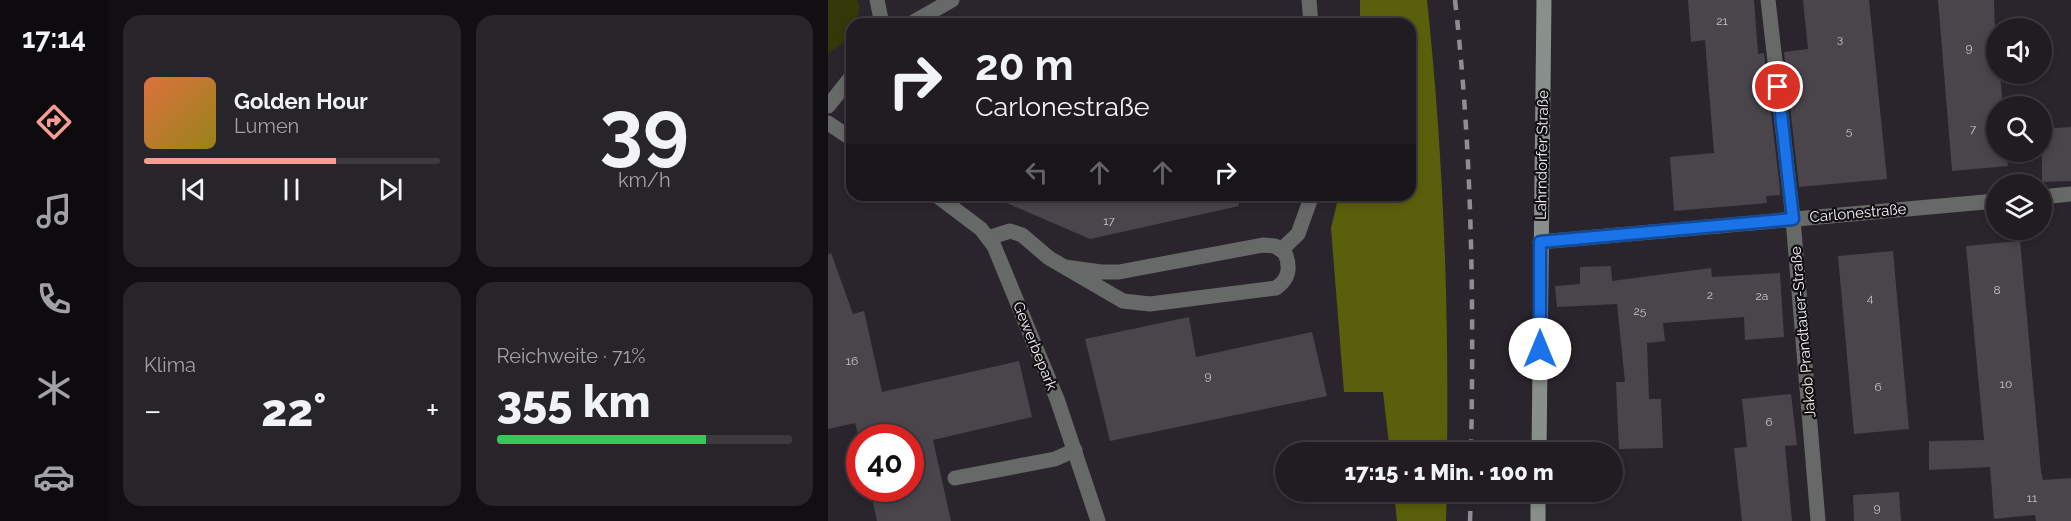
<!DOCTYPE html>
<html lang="de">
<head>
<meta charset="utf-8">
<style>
  body { margin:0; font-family:Raleway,sans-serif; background:#28252a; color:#f1f3f6; height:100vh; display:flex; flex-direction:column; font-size:22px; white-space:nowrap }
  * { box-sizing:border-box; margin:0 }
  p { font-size:20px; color:#a2a1a5 }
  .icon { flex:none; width:33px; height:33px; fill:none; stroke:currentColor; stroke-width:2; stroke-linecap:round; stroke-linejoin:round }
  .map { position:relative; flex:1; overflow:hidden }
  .sheet { display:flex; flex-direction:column; gap:15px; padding:15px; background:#120f12; width:720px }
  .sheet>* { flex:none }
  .top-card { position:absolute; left:18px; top:18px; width:570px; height:183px; border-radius:18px; box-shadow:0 3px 9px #0003,0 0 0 2px #3d3a3f; background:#201c21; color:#f1f3f6; overflow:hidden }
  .buttons { position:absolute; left:1158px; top:18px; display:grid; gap:12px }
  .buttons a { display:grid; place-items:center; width:66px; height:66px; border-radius:50%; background:#201c21; box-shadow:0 3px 9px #0003,0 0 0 2px #3d3a3f; font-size:30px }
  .speed { position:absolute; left:18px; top:424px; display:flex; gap:12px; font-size:30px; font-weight:700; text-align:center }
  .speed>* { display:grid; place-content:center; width:78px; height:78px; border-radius:50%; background:#201c21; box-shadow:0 3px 9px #0003,0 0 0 2px #3d3a3f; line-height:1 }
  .speed .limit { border:9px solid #d22; background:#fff; color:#111 }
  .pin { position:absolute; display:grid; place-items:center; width:51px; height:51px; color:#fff; margin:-26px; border:3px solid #fff; border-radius:50%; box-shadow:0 2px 6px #0007 }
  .me { position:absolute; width:66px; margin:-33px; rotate:0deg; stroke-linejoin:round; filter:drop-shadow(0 0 4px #0008) }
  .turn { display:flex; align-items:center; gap:21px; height:126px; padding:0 30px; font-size:27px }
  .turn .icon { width:78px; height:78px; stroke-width:2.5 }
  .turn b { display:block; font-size:42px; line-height:51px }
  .lanes { display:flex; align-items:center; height:57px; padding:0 30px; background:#0003; justify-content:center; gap:30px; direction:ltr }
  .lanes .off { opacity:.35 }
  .big { font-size:45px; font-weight:800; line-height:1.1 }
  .sheet .widget { flex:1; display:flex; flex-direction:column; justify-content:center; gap:9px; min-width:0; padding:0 21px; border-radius:18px; background:#28252a }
  .sheet .dial { align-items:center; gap:0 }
  .dial b { font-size:78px; line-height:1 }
  .song { display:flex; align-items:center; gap:18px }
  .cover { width:72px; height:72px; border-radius:9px; background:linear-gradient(135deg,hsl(20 70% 55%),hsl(50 70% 35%)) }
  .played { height:6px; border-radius:3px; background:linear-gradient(90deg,#f59c93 65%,#3d3a3f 65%) }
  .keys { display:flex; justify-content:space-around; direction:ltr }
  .heat { display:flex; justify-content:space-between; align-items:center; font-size:33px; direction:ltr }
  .charge { height:9px; border-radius:4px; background:linear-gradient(90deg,#34c759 71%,#3d3a3f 0) }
  .sheet .tiles { flex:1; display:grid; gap:15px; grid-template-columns:repeat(2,1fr) }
  .trip { position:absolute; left:447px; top:442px; width:348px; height:60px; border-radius:30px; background:#201c21; box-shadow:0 3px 9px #0003,0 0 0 2px #3d3a3f; font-weight:800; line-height:60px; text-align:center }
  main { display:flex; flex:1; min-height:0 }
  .menu { display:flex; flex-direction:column; width:108px; justify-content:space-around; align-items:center; background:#0d0b0d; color:#a2a1a5 }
  .menu .icon { width:42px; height:42px }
  .menu .current { color:#f59c93 }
  .menu b { font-size:27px; color:#f1f3f6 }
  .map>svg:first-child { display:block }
</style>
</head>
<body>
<main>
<nav class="menu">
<b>17:14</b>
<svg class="icon current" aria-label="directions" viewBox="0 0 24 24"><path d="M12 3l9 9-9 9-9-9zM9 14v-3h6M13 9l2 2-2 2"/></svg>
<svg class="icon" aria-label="music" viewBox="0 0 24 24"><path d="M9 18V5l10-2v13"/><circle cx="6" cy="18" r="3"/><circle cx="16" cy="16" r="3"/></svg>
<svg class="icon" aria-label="phone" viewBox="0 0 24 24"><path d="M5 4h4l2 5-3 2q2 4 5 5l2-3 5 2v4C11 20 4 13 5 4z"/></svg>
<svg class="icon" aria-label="climate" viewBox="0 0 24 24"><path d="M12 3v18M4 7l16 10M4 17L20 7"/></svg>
<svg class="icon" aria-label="car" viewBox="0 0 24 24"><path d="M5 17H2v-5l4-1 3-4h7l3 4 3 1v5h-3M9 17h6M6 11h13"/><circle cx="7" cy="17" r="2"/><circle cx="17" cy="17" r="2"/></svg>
</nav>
<section class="sheet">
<div class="tiles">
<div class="widget">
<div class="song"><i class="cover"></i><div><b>Golden Hour</b><p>Lumen</p></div></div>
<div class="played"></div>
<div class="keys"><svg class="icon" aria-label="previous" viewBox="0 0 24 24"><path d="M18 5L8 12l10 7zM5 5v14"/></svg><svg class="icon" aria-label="pause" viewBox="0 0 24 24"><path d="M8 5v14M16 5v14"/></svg><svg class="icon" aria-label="next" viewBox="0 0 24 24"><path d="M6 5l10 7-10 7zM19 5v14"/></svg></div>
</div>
<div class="widget dial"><b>39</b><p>km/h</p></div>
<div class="widget"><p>Klima</p>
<div class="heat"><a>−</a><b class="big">22°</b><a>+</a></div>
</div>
<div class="widget"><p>Reichweite · 71%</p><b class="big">355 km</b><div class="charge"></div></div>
</div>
</section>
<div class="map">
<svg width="1243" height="521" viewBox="0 0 1243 521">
  <rect width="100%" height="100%" fill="#2a252c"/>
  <!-- green -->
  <path fill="#343707" d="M0,0H29L32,7L28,24H24C24,39 11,46 0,53Z"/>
  <!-- forest -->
  <path fill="#5a5f0b" d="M532,0H599C615,151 621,301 619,453H562L555,392H516L503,228L511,195H582V24H532Z
    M566,492H619L618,521H569Z"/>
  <!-- building -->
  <path fill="#4a444b" d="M860,0H926L930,54L936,53L952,189V195L938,196L939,203L846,211L842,157L886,153L877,40L863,42Z
    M975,0H1041L1059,179L971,187L956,52L980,49Z
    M1110,0H1166L1168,74H1172L1175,106H1168V152H1178L1180,166L1124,171Z
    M1243,127V181L1214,182V129Z
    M160,195H410L411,206L262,239Z
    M1192,241L1213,471L1215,480L1243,478V521H1208L1207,515L1166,519L1162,467L1101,470V441L1156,440L1138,246Z
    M1065,251L1081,429L1026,434L1010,256Z
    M3,253L25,314L36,311L54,392L191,361L204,417L105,440L123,521H49L42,489H82V438H31L27,423L0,429V254Z
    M783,266L784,281L883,268L884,277L952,273L956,337L917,340L916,317L835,323L837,341L819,343L821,399H833L835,448L791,449L788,382H797L789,304L729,307L727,286L752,284V267Z
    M361,317L368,357L484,332L499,396L282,441L257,339Z
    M963,394L969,445L957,446L964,521H914L906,448L919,447L914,399Z
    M1071,492L1073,521H1026L1025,495Z"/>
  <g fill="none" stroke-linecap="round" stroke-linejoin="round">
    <!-- lane -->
    <path stroke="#666967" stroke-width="15" d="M49,0L54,24
      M481,0L483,24
      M82,24L124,0
      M0,106L24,76
      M160,238L182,231L194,235L221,258L295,301L322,304L448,288C461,279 463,268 457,253L447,246L435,245L291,272H273L237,267
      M453,250L470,234L484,195
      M127,478L227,459L247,450"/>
    <!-- street -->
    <path stroke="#666967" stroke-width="15" d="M940,0L965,219L990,521
      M0,123L24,139
      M108,195L153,229L166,246L229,399L270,521
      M1214,197L1243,194
      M712,242L1168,201"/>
    <!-- secondary -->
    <path stroke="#898f8a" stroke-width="15" d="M711,453L716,0
      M710,521V492"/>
    <!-- rail -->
    <path stroke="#908c92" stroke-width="4.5" stroke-dasharray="10 10" stroke-linecap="butt" d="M627,0C644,151 646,301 643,453
      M642,521L643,492"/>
  </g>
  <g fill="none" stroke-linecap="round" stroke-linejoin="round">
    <!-- route casing -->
    <g stroke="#114b97" stroke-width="15">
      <path id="route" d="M712,349V242L965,219L950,87"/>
    </g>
    <!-- route -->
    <use href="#route" stroke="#1a73e8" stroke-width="10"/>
  </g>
  <g text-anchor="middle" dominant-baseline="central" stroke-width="4.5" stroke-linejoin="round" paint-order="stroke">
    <!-- number labels -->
    <g font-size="12" fill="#c9c5ca">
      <text x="894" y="21">21</text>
      <text x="1012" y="39">3</text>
      <text x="1141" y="48">9</text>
      <text x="1145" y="129">7</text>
      <text x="1021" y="131">5</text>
      <text x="281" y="221">17</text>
      <text x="1169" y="290">8</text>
      <text x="882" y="295">2</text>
      <text x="934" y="296">2a</text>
      <text x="1042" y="298">4</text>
      <text x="812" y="311">25</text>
      <text x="24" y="361">16</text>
      <text x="380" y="376">9</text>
      <text x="1178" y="384">10</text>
      <text x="1050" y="387">6</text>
      <text x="941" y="422">6</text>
      <text x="1204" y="498">11</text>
      <text x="1049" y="508">9</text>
    </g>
    <!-- street labels -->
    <g font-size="15" fill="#f3f0f4" stroke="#110f12">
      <text transform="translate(714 155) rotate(-89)">Lahrndorfer Straße</text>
      <text transform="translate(1030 213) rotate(-5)">Carlonestraße</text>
      <text transform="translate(975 332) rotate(-95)">Jakob Prandtauer-Straße</text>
      <text transform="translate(207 346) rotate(68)">Gewerbepark</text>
    </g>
  </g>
</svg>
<div class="buttons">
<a><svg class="icon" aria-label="sound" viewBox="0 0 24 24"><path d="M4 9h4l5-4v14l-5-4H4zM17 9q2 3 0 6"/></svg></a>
<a><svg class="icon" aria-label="search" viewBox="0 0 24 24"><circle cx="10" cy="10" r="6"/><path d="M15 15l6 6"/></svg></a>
<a><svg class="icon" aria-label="layers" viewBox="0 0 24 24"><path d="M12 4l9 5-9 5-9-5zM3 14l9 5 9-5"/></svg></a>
</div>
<div class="speed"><div class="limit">40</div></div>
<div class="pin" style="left:950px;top:87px;background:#d93025"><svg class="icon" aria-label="arrive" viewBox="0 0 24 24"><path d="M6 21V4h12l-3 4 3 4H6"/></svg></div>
<svg class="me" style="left:712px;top:349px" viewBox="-20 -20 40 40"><circle r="19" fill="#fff"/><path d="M0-13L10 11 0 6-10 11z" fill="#1a73e8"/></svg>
<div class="trip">17:15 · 1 Min. · 100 m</div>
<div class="top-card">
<div class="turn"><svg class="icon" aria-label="right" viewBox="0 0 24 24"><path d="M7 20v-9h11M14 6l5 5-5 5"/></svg><div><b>20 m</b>Carlonestraße</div></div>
<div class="lanes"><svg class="icon off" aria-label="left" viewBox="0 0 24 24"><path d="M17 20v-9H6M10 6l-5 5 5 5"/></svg><svg class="icon off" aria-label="ahead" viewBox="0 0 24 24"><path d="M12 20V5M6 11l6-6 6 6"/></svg><svg class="icon off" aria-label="ahead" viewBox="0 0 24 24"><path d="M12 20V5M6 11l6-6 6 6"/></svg><svg class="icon" aria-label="right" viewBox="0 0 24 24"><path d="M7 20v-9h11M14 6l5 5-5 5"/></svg></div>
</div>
</div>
</main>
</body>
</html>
